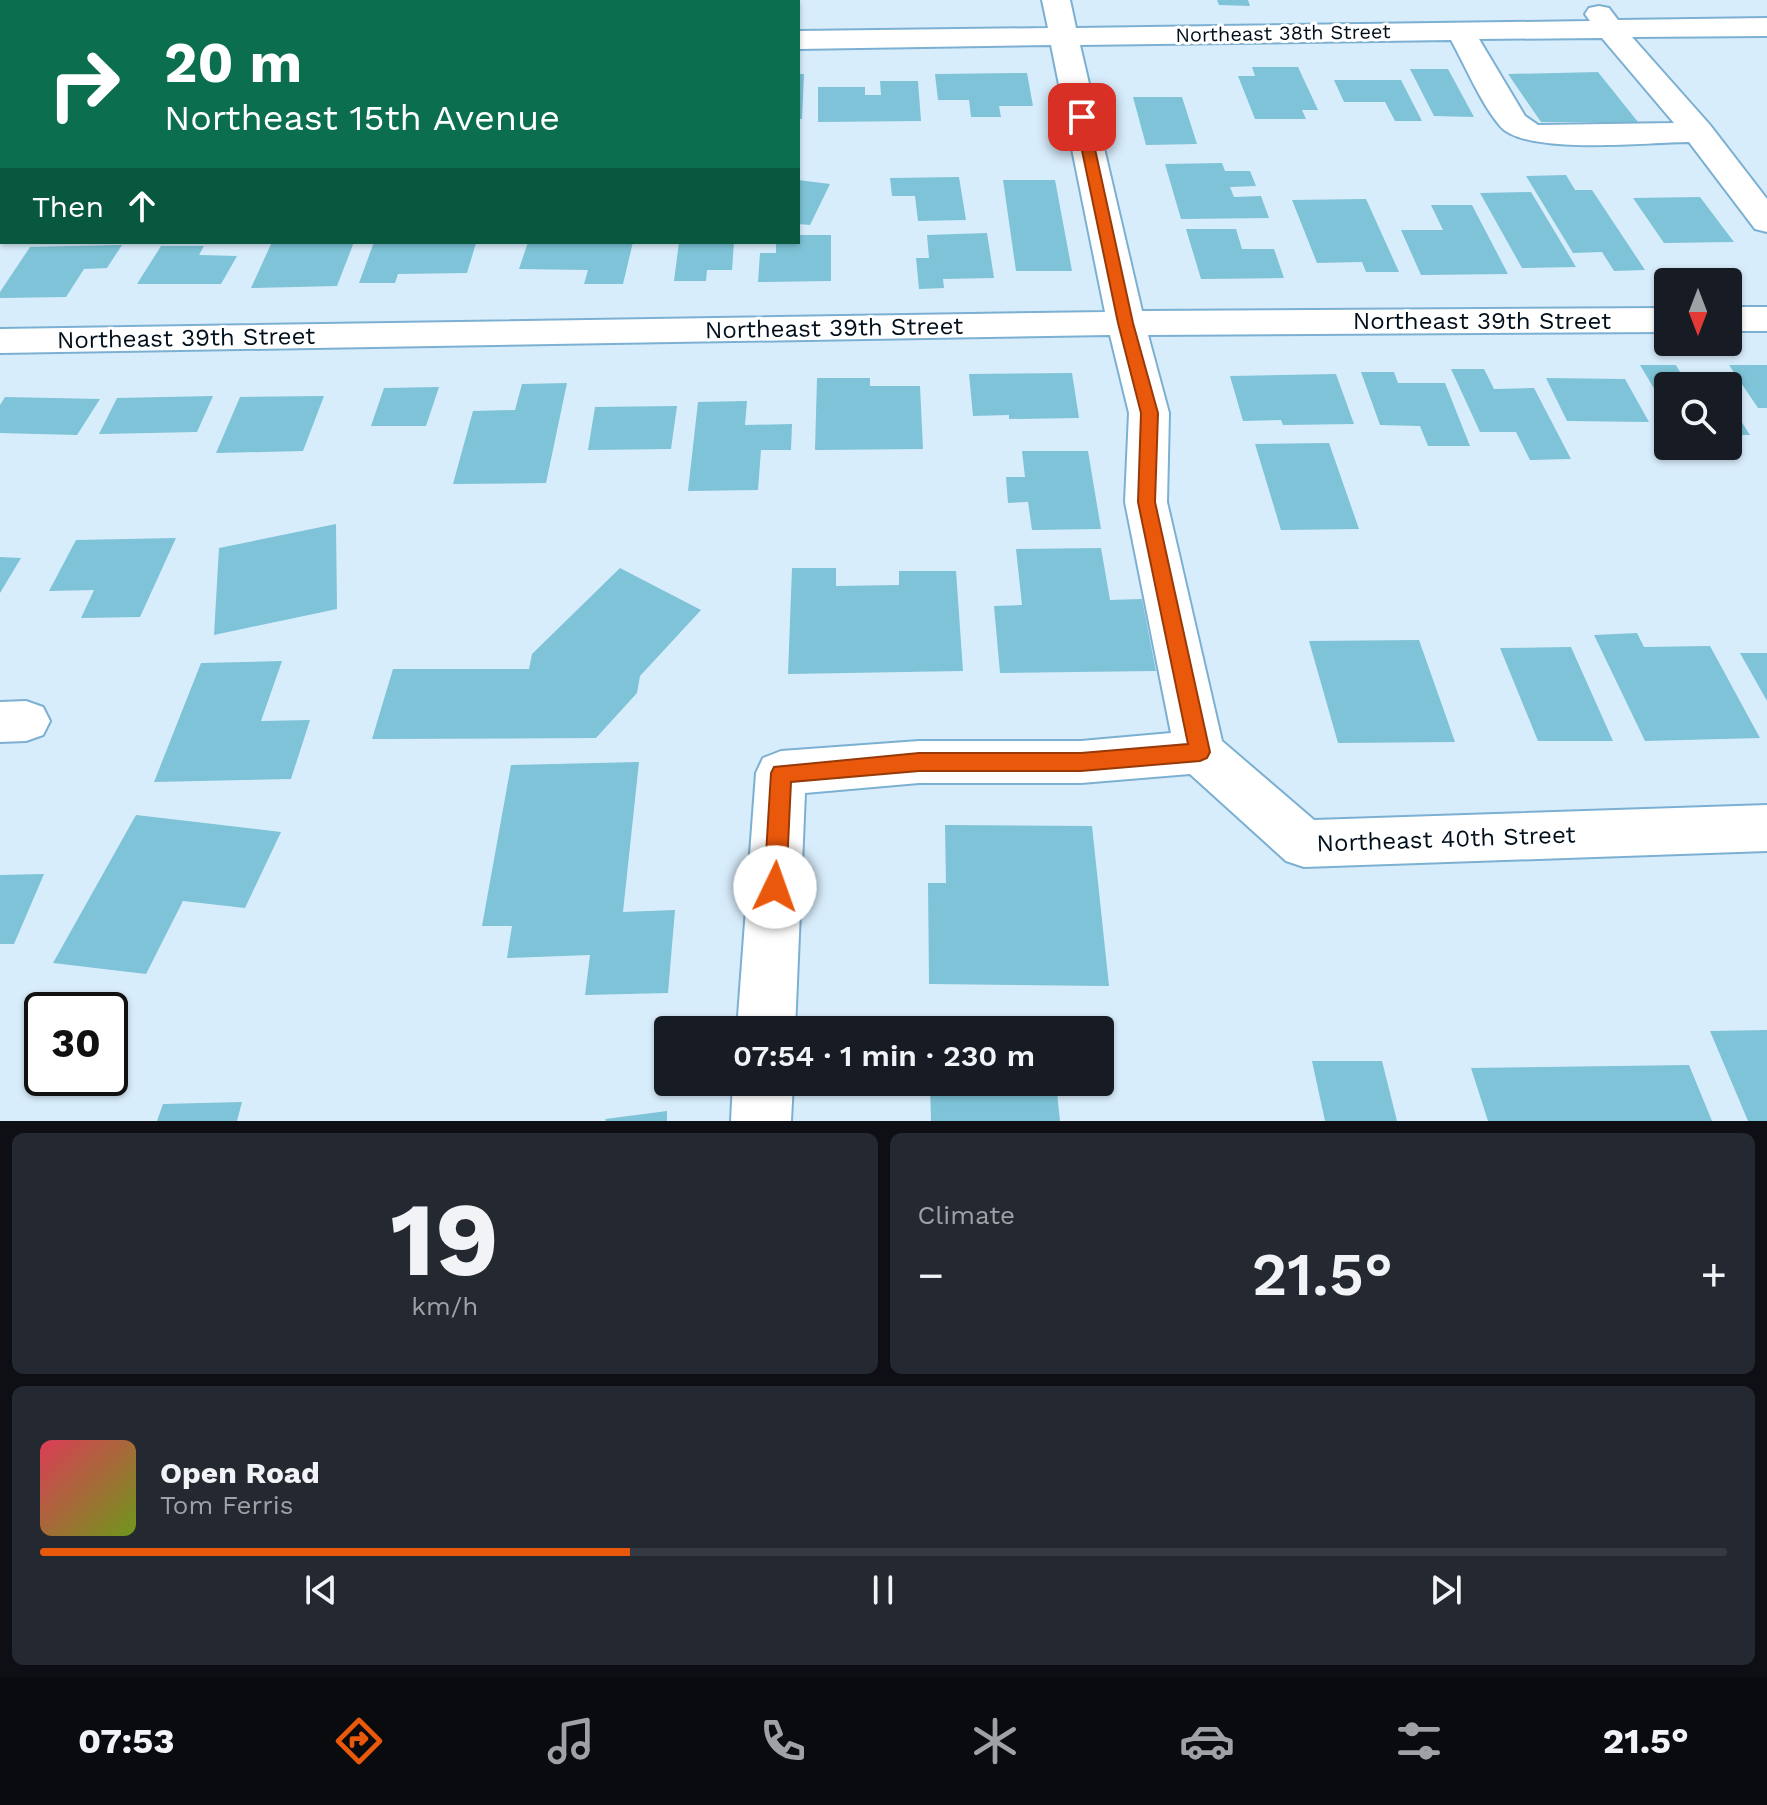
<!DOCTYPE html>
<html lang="en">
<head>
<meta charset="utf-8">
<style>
  body { margin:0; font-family:"Work Sans",sans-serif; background:#242831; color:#f1f3f6; height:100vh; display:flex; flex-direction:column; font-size:30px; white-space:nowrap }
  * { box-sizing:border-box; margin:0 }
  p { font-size:26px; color:#9ea1a6 }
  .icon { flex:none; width:44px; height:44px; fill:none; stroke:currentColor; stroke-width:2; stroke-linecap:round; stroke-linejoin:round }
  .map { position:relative; height:1121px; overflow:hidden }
  .sheet { display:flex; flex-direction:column; gap:12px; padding:12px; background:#0d0f14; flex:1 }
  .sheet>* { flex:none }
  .top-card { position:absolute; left:0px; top:0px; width:800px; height:244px; box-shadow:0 2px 6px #0004; background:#0b6e4f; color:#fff; overflow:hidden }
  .needle { width:52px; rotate:180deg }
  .controls { position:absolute; left:1654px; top:268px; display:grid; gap:16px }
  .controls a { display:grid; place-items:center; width:88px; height:88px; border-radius:8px; background:#171b24; box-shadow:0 2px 6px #0004; font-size:40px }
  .speed { position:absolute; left:24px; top:992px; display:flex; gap:16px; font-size:40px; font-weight:700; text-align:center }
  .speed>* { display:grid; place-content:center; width:104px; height:104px; border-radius:50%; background:#171b24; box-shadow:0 2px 6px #0004; line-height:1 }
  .speed .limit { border:4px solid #111; border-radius:12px; background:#fff; color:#111 }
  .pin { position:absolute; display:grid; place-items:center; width:68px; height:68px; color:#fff; margin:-34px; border-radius:16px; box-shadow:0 4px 12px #0006 }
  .me { position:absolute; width:88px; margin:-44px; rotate:3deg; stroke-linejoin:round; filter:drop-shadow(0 0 6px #0008) }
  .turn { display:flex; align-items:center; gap:28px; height:168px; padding:0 32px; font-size:36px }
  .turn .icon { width:104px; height:104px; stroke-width:2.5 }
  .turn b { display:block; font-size:56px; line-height:68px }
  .then { display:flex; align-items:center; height:76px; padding:0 32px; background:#0003; gap:16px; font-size:30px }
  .big { font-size:60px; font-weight:600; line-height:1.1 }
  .sheet .card { flex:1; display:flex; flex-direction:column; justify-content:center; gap:12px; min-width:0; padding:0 28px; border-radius:12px; background:#242831 }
  .sheet .dial { align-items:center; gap:0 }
  .dial b { font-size:104px; line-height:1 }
  .song { display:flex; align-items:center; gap:24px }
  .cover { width:96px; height:96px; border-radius:12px; background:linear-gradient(135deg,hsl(350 70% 55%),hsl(80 70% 35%)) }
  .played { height:8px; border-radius:4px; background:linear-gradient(90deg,#ea580c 35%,#363941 35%) }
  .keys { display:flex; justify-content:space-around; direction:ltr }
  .heat { display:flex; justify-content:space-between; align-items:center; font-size:44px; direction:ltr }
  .sheet .tiles { flex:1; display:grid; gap:12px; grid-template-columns:1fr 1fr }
  .card:last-child { grid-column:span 2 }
  .trip { position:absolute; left:654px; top:1016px; width:460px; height:80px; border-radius:8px; background:#171b24; box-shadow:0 2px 6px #0004; font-weight:600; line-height:80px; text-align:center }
  .menu { display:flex; height:128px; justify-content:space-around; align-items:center; background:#090b0e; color:#9ea1a6 }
  .menu .icon { width:56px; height:56px }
  .menu .on { color:#ea580c }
  .menu b { font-size:36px; color:#f1f3f6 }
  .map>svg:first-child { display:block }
</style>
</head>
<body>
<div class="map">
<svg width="1767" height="1121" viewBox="0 0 1767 1121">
  <rect width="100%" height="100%" fill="#d8edfc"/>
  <!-- building -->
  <path fill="#7ec3d7" d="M1217,0H1248L1250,6L1219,5Z
    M1252,67H1298L1318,110H1302L1306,119H1255L1238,76H1255Z
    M1410,69H1448L1474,117L1434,116Z
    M1598,72L1638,122H1541L1508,74Z
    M1027,73L1033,106H999L1001,117H971L969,100H938L935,74Z
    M798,74H804L802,119H798Z
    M1334,80H1401L1422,121H1395L1385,102H1344Z
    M880,81H918L921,121L818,122V87H865V95H881Z
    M1133,97H1182L1197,144L1146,145Z
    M1222,163L1225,171H1250L1256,186L1230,187L1234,197L1261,196L1269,218L1181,219L1165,164Z
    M1566,175L1575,190H1592L1645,270L1614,271L1602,252L1573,253L1526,176Z
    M959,177L966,220L918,221L915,196H892L890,178Z
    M798,180L830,184L810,225L798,224Z
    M1003,180H1055L1072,271H1016Z
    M1531,192L1576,267L1522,268L1480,193Z
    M1700,197L1734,242L1664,243L1633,198Z
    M1366,199L1399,272H1366L1362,262L1317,263L1292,200Z
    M1431,205H1472L1508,274L1421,275L1401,230H1443Z
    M1186,229H1236L1242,249H1274L1284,278L1201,279Z
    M987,233L994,278L943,279L944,288L919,289L916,258H929L927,235Z
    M798,235H831V281L758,282L760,253H776V242H798Z
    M272,242H354L337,286L251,288Z
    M374,242L441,243H476L467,273L398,274L395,283H359Z
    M528,242H633L623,284H584L588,270L519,269Z
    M679,242H734L732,270H707L706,281H674Z
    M122,245L107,268L84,269L66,297L0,298V292L30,247Z
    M161,246H204L199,255L237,256L221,284H137Z
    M1640,365H1676L1688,386H1668V412Z
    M1729,365H1767V408H1758Z
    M1451,369H1484L1494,389L1534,388L1571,459L1530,460L1516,432H1480Z
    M1361,372H1394L1398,383H1445L1470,446H1428L1420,426L1380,425Z
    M1072,373L1079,418L1009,419V415L973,416L969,374Z
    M1336,374L1354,424L1283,425L1281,420L1243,421L1230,376Z
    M817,378H870V386H920L923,449L815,450Z
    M1546,378L1625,379L1649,422L1567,421Z
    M567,383L546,483L453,484L473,411L515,410L522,384Z
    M439,387L426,426H371L384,388Z
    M213,396L197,432L99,434L117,398Z
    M324,396L303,451L216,453L240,397Z
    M5,397L100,399L77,435L0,433V405Z
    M747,401L745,425L792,424L791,450H761L758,490L688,491L698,402Z
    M1728,401L1750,435H1728Z
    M677,406L671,449L588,450L595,407Z
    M1329,443L1359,529L1281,530L1255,444Z
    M1022,451H1088L1101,529L1032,530L1028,502L1008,503L1006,477H1025Z
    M336,524L337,609L214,635L219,548Z
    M176,538L140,617L81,618L94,590L49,591L76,540Z
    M1101,548L1110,600L1142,599L1156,671L1000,673L994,606L1022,605L1016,549Z
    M0,557L21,558L0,593Z
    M620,568L701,610L640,676L637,693L596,738L372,739L393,669H529L532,654Z
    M792,568H836V586L899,585V571H956L963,671L788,674Z
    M1637,633L1644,647L1710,646L1760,738L1645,741L1594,635Z
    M1419,640L1455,742L1338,743L1309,641Z
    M1571,647L1613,741H1538L1500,648Z
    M1740,653H1767V701Z
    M282,661L261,721L310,720L291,779L154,782L201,663Z
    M639,762L623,912L675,910L668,993L585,995L590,955L507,958L512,926H482L511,765Z
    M136,815L281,832L245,908L183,901L146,974L53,963Z
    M945,825L1092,826L1109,986L929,984L928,883H946Z
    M44,874L14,944H0V875Z
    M1767,1030V1121H1748L1710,1031Z
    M1312,1061H1382L1397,1121H1325Z
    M1689,1065L1712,1121H1488L1471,1068Z
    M930,1082H1056L1060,1121H931Z
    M242,1102L237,1121H157L163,1104Z
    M667,1111V1121H606L605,1119Z"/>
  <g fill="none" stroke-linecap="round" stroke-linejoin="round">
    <!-- minor casing -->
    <g stroke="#7cb0d2" stroke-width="4">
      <path id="minor" d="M124,0H154L123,2Z
        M1042,0H1070L1076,28L1590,21L1585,14L1589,8L1599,6L1609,8L1618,20L1767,18V36L1632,37L1710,125L1767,199V232L1755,229L1689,142C1649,142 1525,156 1500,126C1480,102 1466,67 1451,40L1080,45L1142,311L1668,308V332L1148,335L1169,413L1167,502L1222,741L1314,820L1767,805V851L1304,867L1286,861L1190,774L1081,783H919L805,793L795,1030H737L756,773L763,758L781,751L919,741H1081L1171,733L1125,502L1129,413L1110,335L0,353V329L1105,312L1051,45L798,49V31L1048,28ZM1602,38L1674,123L1538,125L1525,116L1479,39Z
        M0,36H2V54H0Z
        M2,136V158L0,159V137Z
        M1728,307H1767V331H1728Z
        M26,701L43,707L50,721L43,735L26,741L0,742V702Z
        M733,1082H793L791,1121H731Z"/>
    </g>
    <!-- minor -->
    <use href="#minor" fill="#fff" fill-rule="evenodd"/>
  </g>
  <!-- route -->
  <path fill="#ea580c" stroke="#983908" stroke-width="2" d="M1082,113L1088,117L1133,323L1158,413L1155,502L1210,752L1207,758L1200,761L1081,771H919L791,782L786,887L782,895L775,898L767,895L764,887L771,773L774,767L919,753H1081L1188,744L1138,502L1141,413L1118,323L1075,117Z"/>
  <g text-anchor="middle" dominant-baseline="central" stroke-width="6" stroke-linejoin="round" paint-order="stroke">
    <!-- far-street labels -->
    <g font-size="20" fill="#000f1b" stroke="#fff">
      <text transform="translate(1283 33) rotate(-1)">Northeast 38th Street</text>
    </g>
    <!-- street labels -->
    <g font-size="24" fill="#000f1b" stroke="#fff">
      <text x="1482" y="321">Northeast 39th Street</text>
      <text transform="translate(834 328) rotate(-1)">Northeast 39th Street</text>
      <text transform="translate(186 338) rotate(-1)">Northeast 39th Street</text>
      <text transform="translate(1446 839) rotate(-2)">Northeast 40th Street</text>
    </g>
  </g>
</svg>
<div class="controls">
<a><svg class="needle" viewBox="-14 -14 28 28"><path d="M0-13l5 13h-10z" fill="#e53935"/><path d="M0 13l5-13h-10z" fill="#9ea1a6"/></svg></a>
<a><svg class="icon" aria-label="search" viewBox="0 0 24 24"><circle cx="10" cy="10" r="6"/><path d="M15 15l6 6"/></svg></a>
</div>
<div class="speed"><div class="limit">30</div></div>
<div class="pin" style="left:1082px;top:117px;background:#d93025"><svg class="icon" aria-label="arrive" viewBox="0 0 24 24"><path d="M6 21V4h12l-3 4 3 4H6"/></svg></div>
<svg class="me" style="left:775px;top:887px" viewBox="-20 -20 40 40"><circle r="19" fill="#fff"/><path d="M0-13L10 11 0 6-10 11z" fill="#ea580c"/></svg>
<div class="trip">07:54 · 1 min · 230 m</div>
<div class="top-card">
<div class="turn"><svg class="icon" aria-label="right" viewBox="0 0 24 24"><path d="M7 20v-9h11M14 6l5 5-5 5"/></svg><div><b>20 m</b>Northeast 15th Avenue</div></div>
<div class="then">Then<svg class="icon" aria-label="ahead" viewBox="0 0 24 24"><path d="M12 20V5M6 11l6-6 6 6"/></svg></div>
</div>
</div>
<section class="sheet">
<div class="tiles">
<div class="card dial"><b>19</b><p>km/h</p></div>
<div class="card"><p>Climate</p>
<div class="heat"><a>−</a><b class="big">21.5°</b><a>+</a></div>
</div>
<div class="card">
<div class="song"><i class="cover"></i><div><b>Open Road</b><p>Tom Ferris</p></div></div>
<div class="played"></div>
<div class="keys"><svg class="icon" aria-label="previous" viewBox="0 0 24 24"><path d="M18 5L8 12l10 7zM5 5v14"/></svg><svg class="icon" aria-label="pause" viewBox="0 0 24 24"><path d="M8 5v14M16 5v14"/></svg><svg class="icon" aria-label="next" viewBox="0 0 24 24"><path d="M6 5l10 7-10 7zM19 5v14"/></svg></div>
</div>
</div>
</section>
<nav class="menu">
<b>07:53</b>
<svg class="icon on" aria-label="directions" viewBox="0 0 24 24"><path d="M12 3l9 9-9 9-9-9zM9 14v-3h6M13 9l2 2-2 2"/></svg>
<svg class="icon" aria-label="music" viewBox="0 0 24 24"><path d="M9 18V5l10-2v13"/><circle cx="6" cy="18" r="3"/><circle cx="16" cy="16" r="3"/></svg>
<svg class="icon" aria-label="phone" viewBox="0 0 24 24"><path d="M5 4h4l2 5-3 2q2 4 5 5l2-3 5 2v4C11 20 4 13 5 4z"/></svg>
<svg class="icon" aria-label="climate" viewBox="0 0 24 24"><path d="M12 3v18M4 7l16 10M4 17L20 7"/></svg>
<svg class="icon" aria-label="car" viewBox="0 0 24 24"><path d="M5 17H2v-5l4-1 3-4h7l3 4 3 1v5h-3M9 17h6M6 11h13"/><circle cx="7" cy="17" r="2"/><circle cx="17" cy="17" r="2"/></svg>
<svg class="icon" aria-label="filters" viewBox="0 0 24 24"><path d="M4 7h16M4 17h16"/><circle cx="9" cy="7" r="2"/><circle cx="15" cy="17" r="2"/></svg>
<b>21.5°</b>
</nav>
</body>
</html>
